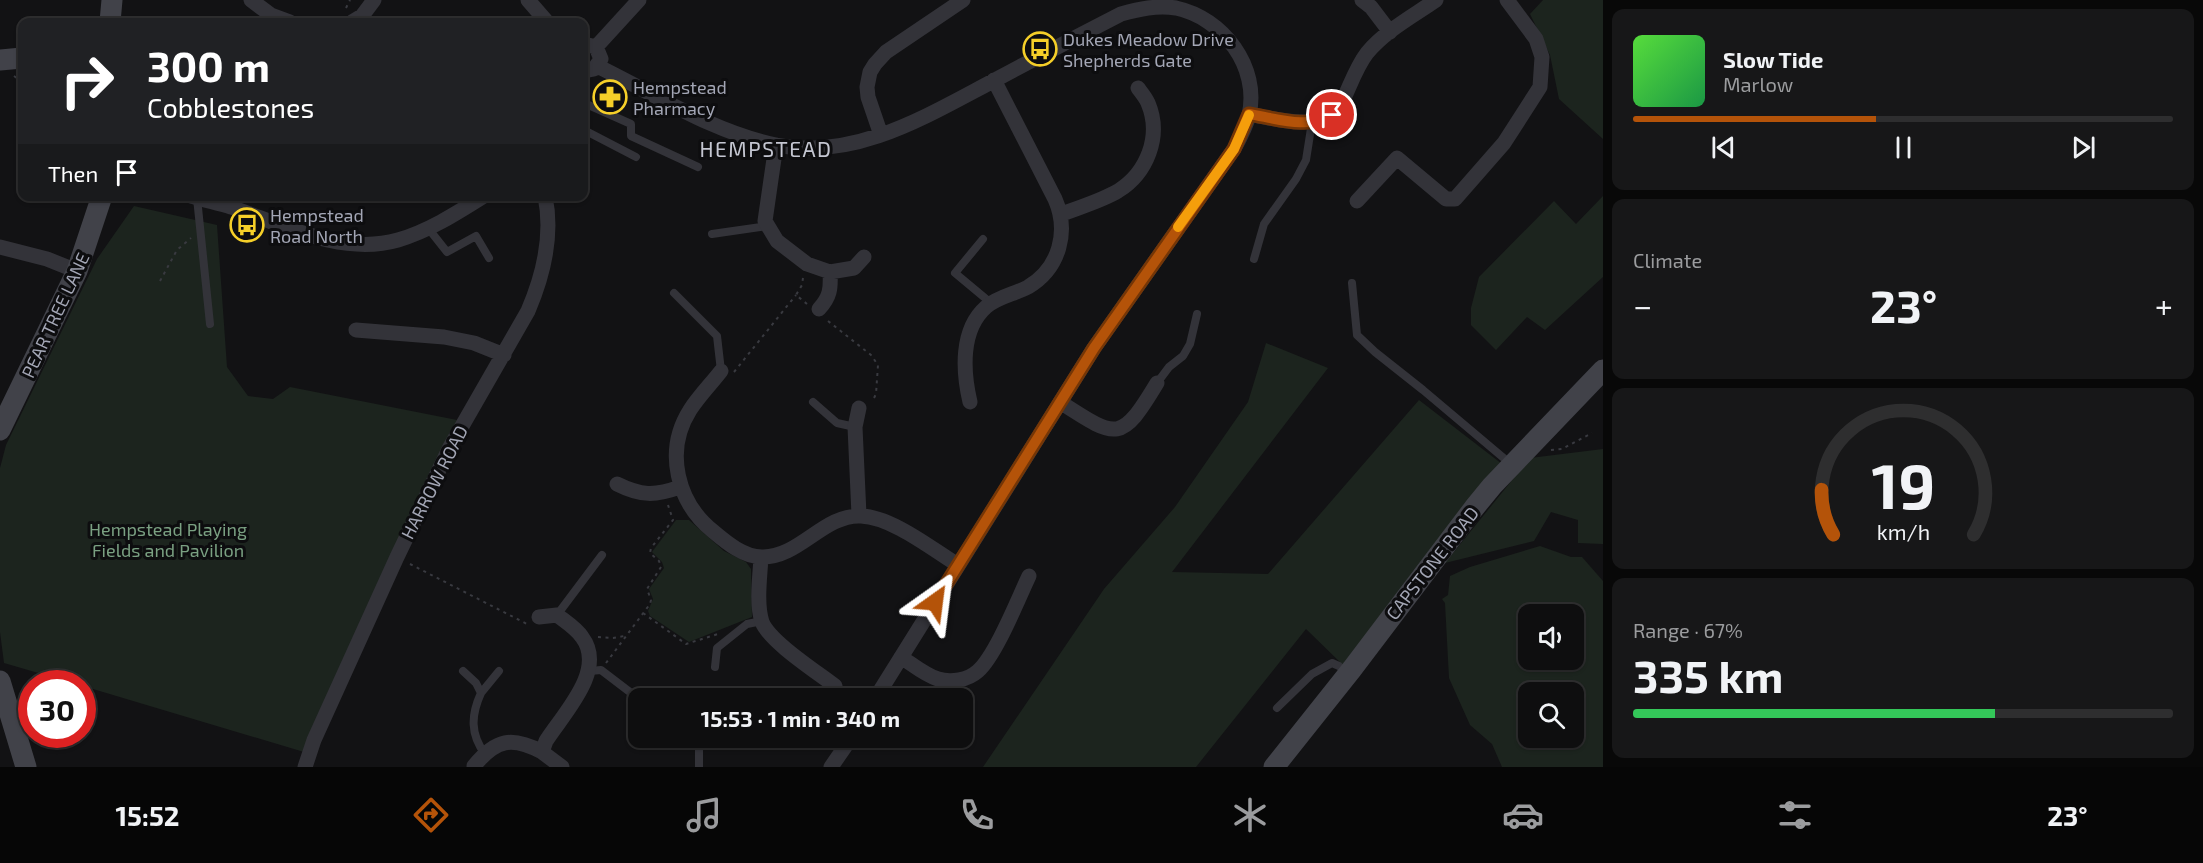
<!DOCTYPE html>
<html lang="en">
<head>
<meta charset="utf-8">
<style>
  body { margin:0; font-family:"Exo 2",sans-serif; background:#171718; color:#f1f3f6; height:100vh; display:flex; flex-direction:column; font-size:22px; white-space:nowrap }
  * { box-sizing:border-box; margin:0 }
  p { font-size:20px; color:#9b9c9e }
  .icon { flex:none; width:33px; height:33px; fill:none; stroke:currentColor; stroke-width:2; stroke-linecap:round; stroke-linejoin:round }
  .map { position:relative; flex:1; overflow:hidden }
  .panel { display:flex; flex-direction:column; gap:9px; padding:9px; background:#080808; width:600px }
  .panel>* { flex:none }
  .top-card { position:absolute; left:18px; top:18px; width:570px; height:183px; border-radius:12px; box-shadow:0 2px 4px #0004,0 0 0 2px #2e2e2f; background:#202124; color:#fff; overflow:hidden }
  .tools { position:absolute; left:1518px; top:604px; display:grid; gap:12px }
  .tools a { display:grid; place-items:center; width:66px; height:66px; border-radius:12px; background:#0e0e0f; box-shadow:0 2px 4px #0004,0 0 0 2px #2e2e2f; font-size:30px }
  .speed { position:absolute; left:18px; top:670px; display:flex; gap:12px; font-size:30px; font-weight:700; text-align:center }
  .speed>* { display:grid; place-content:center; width:78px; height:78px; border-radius:50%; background:#0e0e0f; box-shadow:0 2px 4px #0004,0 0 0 2px #2e2e2f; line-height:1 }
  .speed .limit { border:9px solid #d22; background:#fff; color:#111 }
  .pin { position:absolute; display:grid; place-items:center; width:51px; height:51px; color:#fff; margin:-26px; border:3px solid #fff; border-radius:50%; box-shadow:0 2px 6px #0007 }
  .me { position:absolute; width:66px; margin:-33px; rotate:31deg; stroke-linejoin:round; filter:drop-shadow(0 0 4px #0008) }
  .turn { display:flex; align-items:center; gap:21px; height:126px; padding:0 30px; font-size:27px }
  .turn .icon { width:78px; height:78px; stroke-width:2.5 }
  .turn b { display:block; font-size:42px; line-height:51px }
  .then { display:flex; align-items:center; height:57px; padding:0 30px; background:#0003; gap:12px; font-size:22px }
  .big { font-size:45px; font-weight:700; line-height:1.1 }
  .panel .widget { flex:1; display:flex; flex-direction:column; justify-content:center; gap:9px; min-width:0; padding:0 21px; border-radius:12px; background:#171718 }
  .panel .dial { align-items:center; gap:0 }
  .dial svg { height:156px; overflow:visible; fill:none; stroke:#2e2e2f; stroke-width:7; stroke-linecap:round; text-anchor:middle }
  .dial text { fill:#f1f3f6; stroke:none }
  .song { display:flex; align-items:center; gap:18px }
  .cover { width:72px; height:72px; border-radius:9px; background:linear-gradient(135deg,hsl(110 70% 55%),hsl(140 70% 35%)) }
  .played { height:6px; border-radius:3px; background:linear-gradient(90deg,#b45309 45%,#2e2e2f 45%) }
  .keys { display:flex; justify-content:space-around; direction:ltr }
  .heat { display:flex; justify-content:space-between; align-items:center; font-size:33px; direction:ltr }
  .charge { height:9px; border-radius:4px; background:linear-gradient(90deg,#34c759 67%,#2e2e2f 0) }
  .trip { position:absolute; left:628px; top:688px; width:345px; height:60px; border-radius:12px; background:#0e0e0f; box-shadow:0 2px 4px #0004,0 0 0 2px #2e2e2f; font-weight:700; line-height:60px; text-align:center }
  .menu { display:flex; height:96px; justify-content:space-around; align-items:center; background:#060606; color:#9b9c9e }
  .menu .icon { width:42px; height:42px }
  .menu .on { color:#b45309 }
  .menu b { font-size:27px; color:#f1f3f6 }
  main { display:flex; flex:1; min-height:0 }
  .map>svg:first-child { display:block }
</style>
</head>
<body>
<main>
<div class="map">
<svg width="1603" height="767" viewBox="0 0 1603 767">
  <rect width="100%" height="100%" fill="#121214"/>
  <!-- green -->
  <path fill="#1c241e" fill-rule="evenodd" d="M1543,0H1603V139L1559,99L1550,55L1530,14Z
    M1603,196V277L1545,330L1527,317L1496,350L1471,325V308L1479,277L1554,201L1576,224Z
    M134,206L217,225L227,367L248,396L273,399L290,387L457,420L304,752L83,686L82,684H76L4,663L0,632V468L6,445L97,259Z
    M1266,343L1328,368L1172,572L1268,574L1419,400L1502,464L1344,666L1306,629L1196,767H983L1104,589L1175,507L1248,402Z
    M1603,449V544L1578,543V520L1551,512L1534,541L1445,563L1530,458Z
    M676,520H689L724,551L746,562L751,569L752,617L689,642L650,616L648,611L653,599L649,589L664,568L662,562L652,552Z
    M1540,546L1571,557H1582L1603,581V767H1502L1492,744L1470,725L1449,678L1445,603L1442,599L1448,595L1450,576L1470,567ZM1528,615H1574V660H1528ZM1528,693H1574V738H1528Z"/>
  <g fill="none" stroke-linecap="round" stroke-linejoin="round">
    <!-- path -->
    <path stroke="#393a40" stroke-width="2" stroke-dasharray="3 4.5" stroke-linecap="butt" d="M346,8L350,0
      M14,76L22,82
      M803,278L802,285L796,295L807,304
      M160,281L177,250L191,238
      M828,321L871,355L878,365L876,394L872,402
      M734,372L796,295
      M1551,450L1562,449L1592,433
      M410,564L527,624
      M643,613L686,644L718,634
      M598,637L613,638L624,636
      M606,663L650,604L651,600L647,589L661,567L659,561L650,553L651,548L673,520L668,505"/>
    <!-- lane -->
    <path stroke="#333339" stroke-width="8" d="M584,103L631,124V136L698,167
      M584,130L636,157
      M197,198L210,324
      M428,228L447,252L476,236L489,258
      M712,234L767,226
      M983,239L955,273L991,303
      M1254,259L1264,224L1296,179L1306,160L1312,122
      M1352,283L1357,335L1375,352L1423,390L1512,465
      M674,293L717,336L721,371
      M1157,383L1169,367L1183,356L1190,344L1197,314
      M813,402L837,423L855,427
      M557,615L602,555
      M715,667L717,648L747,624L762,621
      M463,671L476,683L481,693C471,715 470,734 485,754
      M590,671L601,670L639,699
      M481,693L499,671
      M1277,708L1312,674L1332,663L1339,666L1347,674
      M699,767V738"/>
    <!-- street -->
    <path stroke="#333339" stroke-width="15" d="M251,0L271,15L290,22
      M528,0L547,22
      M1362,0L1371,7L1390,32
      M352,22L362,16L374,0
      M584,44L596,47L601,59L594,69L584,71
      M596,47L639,0
      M597,66C655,94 712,132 776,145C856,161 928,115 997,79C1038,57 1080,35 1121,14C1139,9 1157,5 1176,8C1223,18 1260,67 1249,115C1246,127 1240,138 1234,149L1094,348L875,699
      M1249,114C1282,120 1326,135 1344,98C1351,83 1357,66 1367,53C1385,31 1413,16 1436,0
      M881,135L868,97L867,87L870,72L875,64L886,52L963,0
      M776,145L765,221L777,241L807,264L830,272L854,268L864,257
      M191,196C204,200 218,203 231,207C283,225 342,256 398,240C429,231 457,213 484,196
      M1357,201L1397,158L1446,199H1455L1504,143L1540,87L1542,57L1536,39L1507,0
      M1062,214C1080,207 1101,201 1118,191C1147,173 1162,136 1148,103C1146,98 1141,92 1138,88
      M0,247L47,259L77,271
      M819,309C830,297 831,289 830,272
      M356,330L444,337L474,343L504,355
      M721,371C711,384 699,396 690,410C664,451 677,503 714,532C727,543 744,557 762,557C799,558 824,514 861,516C892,517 932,549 958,565
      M970,402C963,372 960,330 986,307C997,297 1015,294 1028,287C1060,268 1069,231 1055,199L994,80
      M1060,402C1117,439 1121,443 1157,383
      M617,484C641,496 655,496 680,487
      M859,515L855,427L859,408
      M761,557C760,577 756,603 762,622C770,642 817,672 835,686
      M539,617L557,615C566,622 576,628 582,637C607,670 563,714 546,741L542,752L562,767
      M901,657C912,664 925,675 938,679C951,683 968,680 978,671C996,655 1018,599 1029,576
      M474,766C496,739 512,736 542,752
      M305,767L314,740L397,557L450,447L528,311C543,276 553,234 545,196
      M831,767L851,738"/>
    <!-- secondary -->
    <path stroke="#414249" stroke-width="21" d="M110,22L112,0
      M0,60L22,58
      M0,430L77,271L102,196
      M0,681L26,767
      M1274,767L1352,669L1474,508L1492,486L1603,370"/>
  </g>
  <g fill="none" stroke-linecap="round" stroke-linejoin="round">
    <!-- route casing -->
    <g stroke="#753606" stroke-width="15">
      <path id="route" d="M935,602L1094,348L1234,149L1249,114C1274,118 1310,130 1332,115"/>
    </g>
    <!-- route -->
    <use href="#route" stroke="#b45309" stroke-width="10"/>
    <!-- slow -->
    <path stroke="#f59e0b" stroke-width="10" d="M1178,227L1234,149L1249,115"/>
  </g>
  <!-- icons -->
  <defs>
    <g id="bus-ring" transform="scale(1.725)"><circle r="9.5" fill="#0d0d0f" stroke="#f5cf29" stroke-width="1.5"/><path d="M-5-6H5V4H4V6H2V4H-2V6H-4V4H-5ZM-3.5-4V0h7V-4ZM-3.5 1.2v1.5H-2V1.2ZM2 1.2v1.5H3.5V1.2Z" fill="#f5cf29"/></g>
    <g id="pharmacy-ring" transform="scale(1.725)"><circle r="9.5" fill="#0d0d0f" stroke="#f5cf29" stroke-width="1.5"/><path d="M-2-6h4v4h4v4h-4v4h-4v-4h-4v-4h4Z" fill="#f5cf29"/></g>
  </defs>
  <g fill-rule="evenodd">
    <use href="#bus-ring" x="1040" y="49"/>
    <use href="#pharmacy-ring" x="610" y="97"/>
    <use href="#bus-ring" x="247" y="225"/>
  </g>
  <g text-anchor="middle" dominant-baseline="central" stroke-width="6" stroke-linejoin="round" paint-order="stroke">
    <!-- poi labels -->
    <g font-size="18" fill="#a3a6b5" stroke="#0d0d0f" text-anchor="start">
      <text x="1063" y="39">Dukes Meadow Drive<tspan x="1063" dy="21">Shepherds Gate</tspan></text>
      <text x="633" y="87">Hempstead<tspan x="633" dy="21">Pharmacy</tspan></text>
      <text x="270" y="215">Hempstead<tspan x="270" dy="21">Road North</tspan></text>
    </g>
    <!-- street labels -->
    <g font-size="18" fill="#a3a6b5" stroke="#0d0d0f">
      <text transform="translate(55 315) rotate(-65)">PEAR TREE LANE</text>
      <text transform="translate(434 482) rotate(-63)">HARROW ROAD</text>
      <text transform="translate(1432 563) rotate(-52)">CAPSTONE ROAD</text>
    </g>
    <!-- park labels -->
    <g font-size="18" fill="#7aa082" stroke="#0d0d0f">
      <text x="168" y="529">Hempstead Playing<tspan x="168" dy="21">Fields and Pavilion</tspan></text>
    </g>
    <!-- quarter labels -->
    <g font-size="21" letter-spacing="1.5" fill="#c4c6d1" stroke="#0d0d0f">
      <text x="766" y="148">HEMPSTEAD</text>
    </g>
  </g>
</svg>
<div class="tools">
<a><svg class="icon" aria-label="sound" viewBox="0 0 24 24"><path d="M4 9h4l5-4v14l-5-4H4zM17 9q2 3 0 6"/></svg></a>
<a><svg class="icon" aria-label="search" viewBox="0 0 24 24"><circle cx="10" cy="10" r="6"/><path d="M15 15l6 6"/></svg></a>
</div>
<div class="speed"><div class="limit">30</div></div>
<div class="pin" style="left:1332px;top:115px;background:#d93025"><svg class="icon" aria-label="arrive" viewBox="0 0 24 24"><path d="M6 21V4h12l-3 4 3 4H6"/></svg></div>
<svg class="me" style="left:935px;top:602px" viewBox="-20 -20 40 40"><path d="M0-17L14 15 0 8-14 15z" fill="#b45309" stroke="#fff" stroke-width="4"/></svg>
<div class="trip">15:53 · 1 min · 340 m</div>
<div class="top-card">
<div class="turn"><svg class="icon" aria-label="right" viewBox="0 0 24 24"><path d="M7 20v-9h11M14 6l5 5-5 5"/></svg><div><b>300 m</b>Cobblestones</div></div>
<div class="then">Then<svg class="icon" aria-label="arrive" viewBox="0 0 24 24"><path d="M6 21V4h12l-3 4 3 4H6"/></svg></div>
</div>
</div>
<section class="panel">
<div class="widget">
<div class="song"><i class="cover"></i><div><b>Slow Tide</b><p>Marlow</p></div></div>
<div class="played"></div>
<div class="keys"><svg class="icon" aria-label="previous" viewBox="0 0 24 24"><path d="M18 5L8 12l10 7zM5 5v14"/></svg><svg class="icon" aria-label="pause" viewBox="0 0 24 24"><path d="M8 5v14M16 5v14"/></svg><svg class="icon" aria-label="next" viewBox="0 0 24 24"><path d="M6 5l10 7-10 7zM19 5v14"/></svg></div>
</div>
<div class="widget"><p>Climate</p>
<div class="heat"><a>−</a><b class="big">23°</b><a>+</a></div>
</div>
<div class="widget dial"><svg viewBox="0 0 100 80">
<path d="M14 69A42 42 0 1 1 86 69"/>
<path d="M14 69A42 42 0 0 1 8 46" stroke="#b45309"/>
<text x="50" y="56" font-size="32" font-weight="700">19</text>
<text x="50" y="72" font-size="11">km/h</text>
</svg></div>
<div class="widget"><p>Range · 67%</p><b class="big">335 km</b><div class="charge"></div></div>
</section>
</main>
<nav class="menu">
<b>15:52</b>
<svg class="icon on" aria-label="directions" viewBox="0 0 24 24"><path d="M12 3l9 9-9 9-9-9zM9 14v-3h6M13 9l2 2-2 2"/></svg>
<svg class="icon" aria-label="music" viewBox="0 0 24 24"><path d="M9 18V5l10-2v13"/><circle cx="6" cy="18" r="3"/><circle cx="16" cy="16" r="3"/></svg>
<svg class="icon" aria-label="phone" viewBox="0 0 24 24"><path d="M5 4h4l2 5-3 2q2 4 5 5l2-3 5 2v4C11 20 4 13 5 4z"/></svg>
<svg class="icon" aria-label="climate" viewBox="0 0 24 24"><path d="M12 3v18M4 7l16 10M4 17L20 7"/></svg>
<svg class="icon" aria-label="car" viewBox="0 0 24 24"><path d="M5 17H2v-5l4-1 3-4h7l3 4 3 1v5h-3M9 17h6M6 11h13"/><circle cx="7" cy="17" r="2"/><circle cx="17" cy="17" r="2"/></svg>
<svg class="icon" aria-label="filters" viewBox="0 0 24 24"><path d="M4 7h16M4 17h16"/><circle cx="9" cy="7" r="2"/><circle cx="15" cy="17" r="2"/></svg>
<b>23°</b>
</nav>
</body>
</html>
